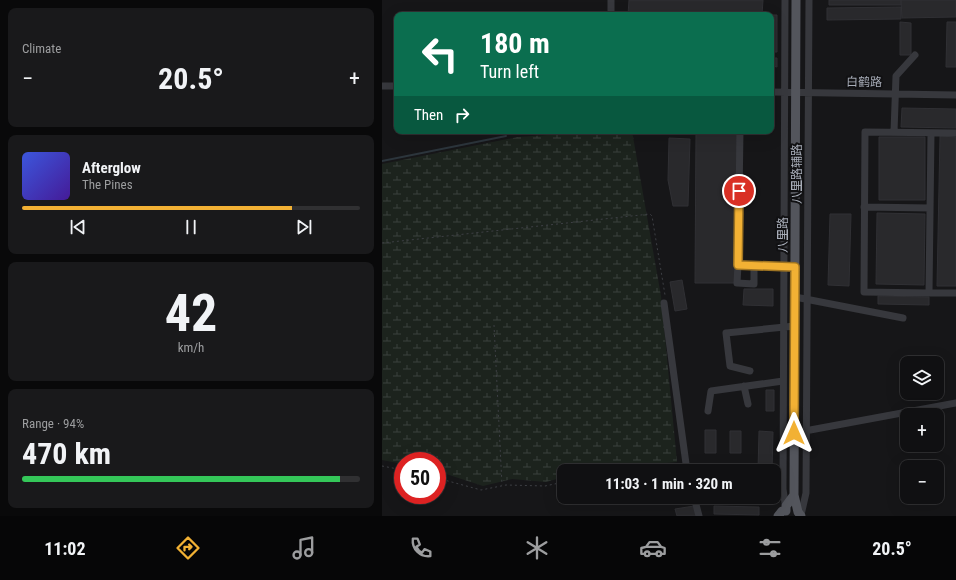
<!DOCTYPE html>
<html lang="en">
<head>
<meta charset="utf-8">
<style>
  body { margin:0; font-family:"Roboto Condensed","Noto Sans SC",sans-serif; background:#19191b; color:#f1f3f6; height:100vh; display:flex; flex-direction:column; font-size:15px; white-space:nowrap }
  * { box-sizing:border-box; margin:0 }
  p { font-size:13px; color:#9c9d9f }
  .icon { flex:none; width:22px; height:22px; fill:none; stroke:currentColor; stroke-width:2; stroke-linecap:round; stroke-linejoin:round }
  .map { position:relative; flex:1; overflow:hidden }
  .details { display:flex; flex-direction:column; gap:8px; padding:8px; background:#09090a; width:382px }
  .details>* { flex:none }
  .banner { position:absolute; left:12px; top:12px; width:380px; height:122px; border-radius:8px; box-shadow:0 4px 16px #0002,0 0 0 1px #303032; background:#0b6e4f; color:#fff; overflow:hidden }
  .controls { position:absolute; left:518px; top:356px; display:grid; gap:8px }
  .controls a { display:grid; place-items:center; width:44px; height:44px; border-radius:8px; background:#101012; box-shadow:0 4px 16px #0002,0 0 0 1px #303032; font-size:20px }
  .speed { position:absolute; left:12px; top:452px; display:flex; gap:8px; font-size:20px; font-weight:700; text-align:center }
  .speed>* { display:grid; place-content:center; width:52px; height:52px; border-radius:50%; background:#101012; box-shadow:0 4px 16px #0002,0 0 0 1px #303032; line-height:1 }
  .speed .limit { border:6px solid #d22; background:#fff; color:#111 }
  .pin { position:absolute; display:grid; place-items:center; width:34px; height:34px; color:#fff; margin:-17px; border:2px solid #fff; border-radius:50%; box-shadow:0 1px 4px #0007 }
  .me { position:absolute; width:44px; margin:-22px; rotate:0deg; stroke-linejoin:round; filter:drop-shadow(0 0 3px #0008) }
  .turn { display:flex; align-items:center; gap:14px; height:84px; padding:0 20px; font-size:18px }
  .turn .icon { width:52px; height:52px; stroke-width:2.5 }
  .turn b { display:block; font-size:28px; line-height:34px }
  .then { display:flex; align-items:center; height:38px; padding:0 20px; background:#0003; gap:8px; font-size:15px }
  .big { font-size:30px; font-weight:700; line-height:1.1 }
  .details .tile { flex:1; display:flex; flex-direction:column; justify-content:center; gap:6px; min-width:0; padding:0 14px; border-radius:8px; background:#19191b }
  .details .dial { align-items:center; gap:0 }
  .dial b { font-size:52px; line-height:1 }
  .song { display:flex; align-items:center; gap:12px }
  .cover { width:48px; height:48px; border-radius:6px; background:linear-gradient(135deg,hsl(230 70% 55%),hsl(260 70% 35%)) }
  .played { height:4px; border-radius:2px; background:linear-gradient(90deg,#f2b134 80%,#303032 80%) }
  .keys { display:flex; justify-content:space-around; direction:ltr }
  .heat { display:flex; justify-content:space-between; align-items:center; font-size:22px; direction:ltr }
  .charge { height:6px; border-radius:3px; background:linear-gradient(90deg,#34c759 94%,#303032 0) }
  .trip { position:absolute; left:175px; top:464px; width:224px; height:40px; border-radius:8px; background:#101012; box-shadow:0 4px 16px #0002,0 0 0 1px #303032; font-weight:700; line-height:40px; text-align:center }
  .tab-bar { display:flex; height:64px; justify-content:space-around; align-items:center; background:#060607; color:#9c9d9f }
  .tab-bar .icon { width:28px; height:28px }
  .tab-bar .selected { color:#f2b134 }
  .tab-bar b { font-size:18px; color:#f1f3f6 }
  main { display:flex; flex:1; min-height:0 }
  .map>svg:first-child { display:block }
</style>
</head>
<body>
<main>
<section class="details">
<div class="tile"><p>Climate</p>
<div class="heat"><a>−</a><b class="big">20.5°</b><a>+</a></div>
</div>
<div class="tile">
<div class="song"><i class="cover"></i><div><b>Afterglow</b><p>The Pines</p></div></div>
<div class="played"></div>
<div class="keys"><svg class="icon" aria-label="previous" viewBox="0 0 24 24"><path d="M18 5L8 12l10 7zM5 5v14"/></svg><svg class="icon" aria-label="pause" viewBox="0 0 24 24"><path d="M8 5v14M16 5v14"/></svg><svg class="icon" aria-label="next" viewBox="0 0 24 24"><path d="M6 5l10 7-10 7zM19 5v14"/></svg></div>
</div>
<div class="tile dial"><b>42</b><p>km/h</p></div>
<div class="tile"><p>Range · 94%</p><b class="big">470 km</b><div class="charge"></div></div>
</section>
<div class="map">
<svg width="574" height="516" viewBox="0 0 574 516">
  <defs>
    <pattern id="wetland-marsh" width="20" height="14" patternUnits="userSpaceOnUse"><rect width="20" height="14" fill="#1c231d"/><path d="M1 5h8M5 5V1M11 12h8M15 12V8" fill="none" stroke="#3a403c"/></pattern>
  </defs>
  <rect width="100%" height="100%" fill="#161618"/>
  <!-- wetland -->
  <path fill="url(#wetland-marsh)" d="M225,131H250L279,296L295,462L205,471H182V477L164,482L130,479L101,486L55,471V461H21V464L0,460V164L136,137Z"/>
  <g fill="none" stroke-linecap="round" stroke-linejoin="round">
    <!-- stream -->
    <path stroke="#2c353c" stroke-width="2" d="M0,161L124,136"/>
  </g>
  <!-- building -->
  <path fill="#29292c" stroke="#303034" d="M247,0H381L380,15H246Z
    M447,0H519V5H447Z
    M519,0H574V17L520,18Z
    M519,7V19L445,20V8Z
    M391,15H395V52H391Z
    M518,22L529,23V55H518Z
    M565,22H574V67H564Z
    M391,58H395V67L391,66Z
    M520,108L574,109V128L519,127Z
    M314,131H355L353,283H313Z
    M558,136L574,137V286H555Z
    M497,137H543V200H497Z
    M287,138L308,139L306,206H291L286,180Z
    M495,213L543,214L542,285L494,284Z
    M448,214H469L467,286L446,285Z
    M300,280L305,309L293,311L288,282Z
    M362,289H391V306L361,305Z
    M496,296L547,297V305L496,304Z
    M384,390H392V411H384Z
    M323,430H334V453H323Z
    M348,431H359V453H348Z
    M377,431L391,432L390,471H376Z
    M312,506L314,516H295L293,509Z
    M332,506L377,507V515L332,514Z"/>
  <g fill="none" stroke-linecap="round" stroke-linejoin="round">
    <!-- path -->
    <path stroke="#3d3f44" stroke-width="1" stroke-dasharray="2 3" stroke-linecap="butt" d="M0,243L268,214L270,216L283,295
      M112,325L120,485
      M0,466L21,470
      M55,478L99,490L124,485L163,486L182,482"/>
    <!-- minor -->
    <path stroke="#37383d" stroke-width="7" d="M229,0V15
      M403,0L401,489L404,510
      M0,86H15
      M389,92L574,95
      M358,131L356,265L413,267
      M512,132L514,76L533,55
      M549,133L547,293L482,292L483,132L574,133
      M482,207L548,208
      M356,265L355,283L372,284V266
      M547,293H574
      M413,297L521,318
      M282,303L305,471
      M368,371L348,366L344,333L413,326
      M362,386L366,404
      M326,411L329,391L401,381
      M412,433L574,403
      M312,497L317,516
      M419,515L424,493L427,0"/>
    <!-- major -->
    <path stroke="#53555c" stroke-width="9" d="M414,0L412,495L416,512L419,516
      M396,516L400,511H404V506L412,495"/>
  </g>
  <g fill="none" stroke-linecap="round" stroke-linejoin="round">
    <!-- route casing -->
    <g stroke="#9d7322" stroke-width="10">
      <path id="route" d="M357,191L356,265L413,267L412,433"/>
    </g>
    <!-- route -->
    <use href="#route" stroke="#f2b134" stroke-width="7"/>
  </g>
  <g text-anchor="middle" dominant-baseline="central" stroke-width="4" stroke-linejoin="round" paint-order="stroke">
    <!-- street labels -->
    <g font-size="12" fill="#a8adb8" stroke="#111113">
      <text transform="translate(482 82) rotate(1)">白鹤路</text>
      <text transform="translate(415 174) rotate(-90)">八里路辅路</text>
      <text transform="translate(401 235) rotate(-90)">八里路</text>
    </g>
  </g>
</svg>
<div class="controls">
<a><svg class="icon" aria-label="layers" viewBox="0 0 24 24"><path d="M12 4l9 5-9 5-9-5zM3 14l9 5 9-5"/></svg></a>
<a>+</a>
<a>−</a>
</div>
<div class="speed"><div class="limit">50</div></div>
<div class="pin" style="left:357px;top:191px;background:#d93025"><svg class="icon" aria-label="arrive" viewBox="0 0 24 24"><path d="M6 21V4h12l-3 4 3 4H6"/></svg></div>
<svg class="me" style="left:412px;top:433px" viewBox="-20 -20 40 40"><path d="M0-17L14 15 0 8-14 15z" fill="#f2b134" stroke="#fff" stroke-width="4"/></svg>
<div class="trip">11:03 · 1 min · 320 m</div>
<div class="banner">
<div class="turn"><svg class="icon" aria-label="left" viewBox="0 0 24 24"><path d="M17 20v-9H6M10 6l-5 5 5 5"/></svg><div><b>180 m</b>Turn left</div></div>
<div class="then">Then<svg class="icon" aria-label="right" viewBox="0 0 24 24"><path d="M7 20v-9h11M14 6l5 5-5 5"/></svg></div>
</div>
</div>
</main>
<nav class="tab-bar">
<b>11:02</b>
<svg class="icon selected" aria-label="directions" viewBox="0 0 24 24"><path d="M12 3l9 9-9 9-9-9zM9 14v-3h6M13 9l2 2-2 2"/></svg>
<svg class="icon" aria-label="music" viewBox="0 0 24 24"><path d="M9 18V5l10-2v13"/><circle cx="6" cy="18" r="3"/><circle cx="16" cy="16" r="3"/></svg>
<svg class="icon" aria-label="phone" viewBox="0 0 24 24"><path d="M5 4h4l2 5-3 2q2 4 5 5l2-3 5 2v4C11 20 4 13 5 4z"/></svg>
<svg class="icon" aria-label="climate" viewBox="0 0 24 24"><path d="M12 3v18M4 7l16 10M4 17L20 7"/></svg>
<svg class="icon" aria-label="car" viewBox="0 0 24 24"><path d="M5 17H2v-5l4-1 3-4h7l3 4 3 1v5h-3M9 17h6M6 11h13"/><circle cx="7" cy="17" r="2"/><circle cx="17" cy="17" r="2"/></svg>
<svg class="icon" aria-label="filters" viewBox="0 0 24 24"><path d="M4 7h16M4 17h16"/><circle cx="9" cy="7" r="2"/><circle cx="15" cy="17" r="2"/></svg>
<b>20.5°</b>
</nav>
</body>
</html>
